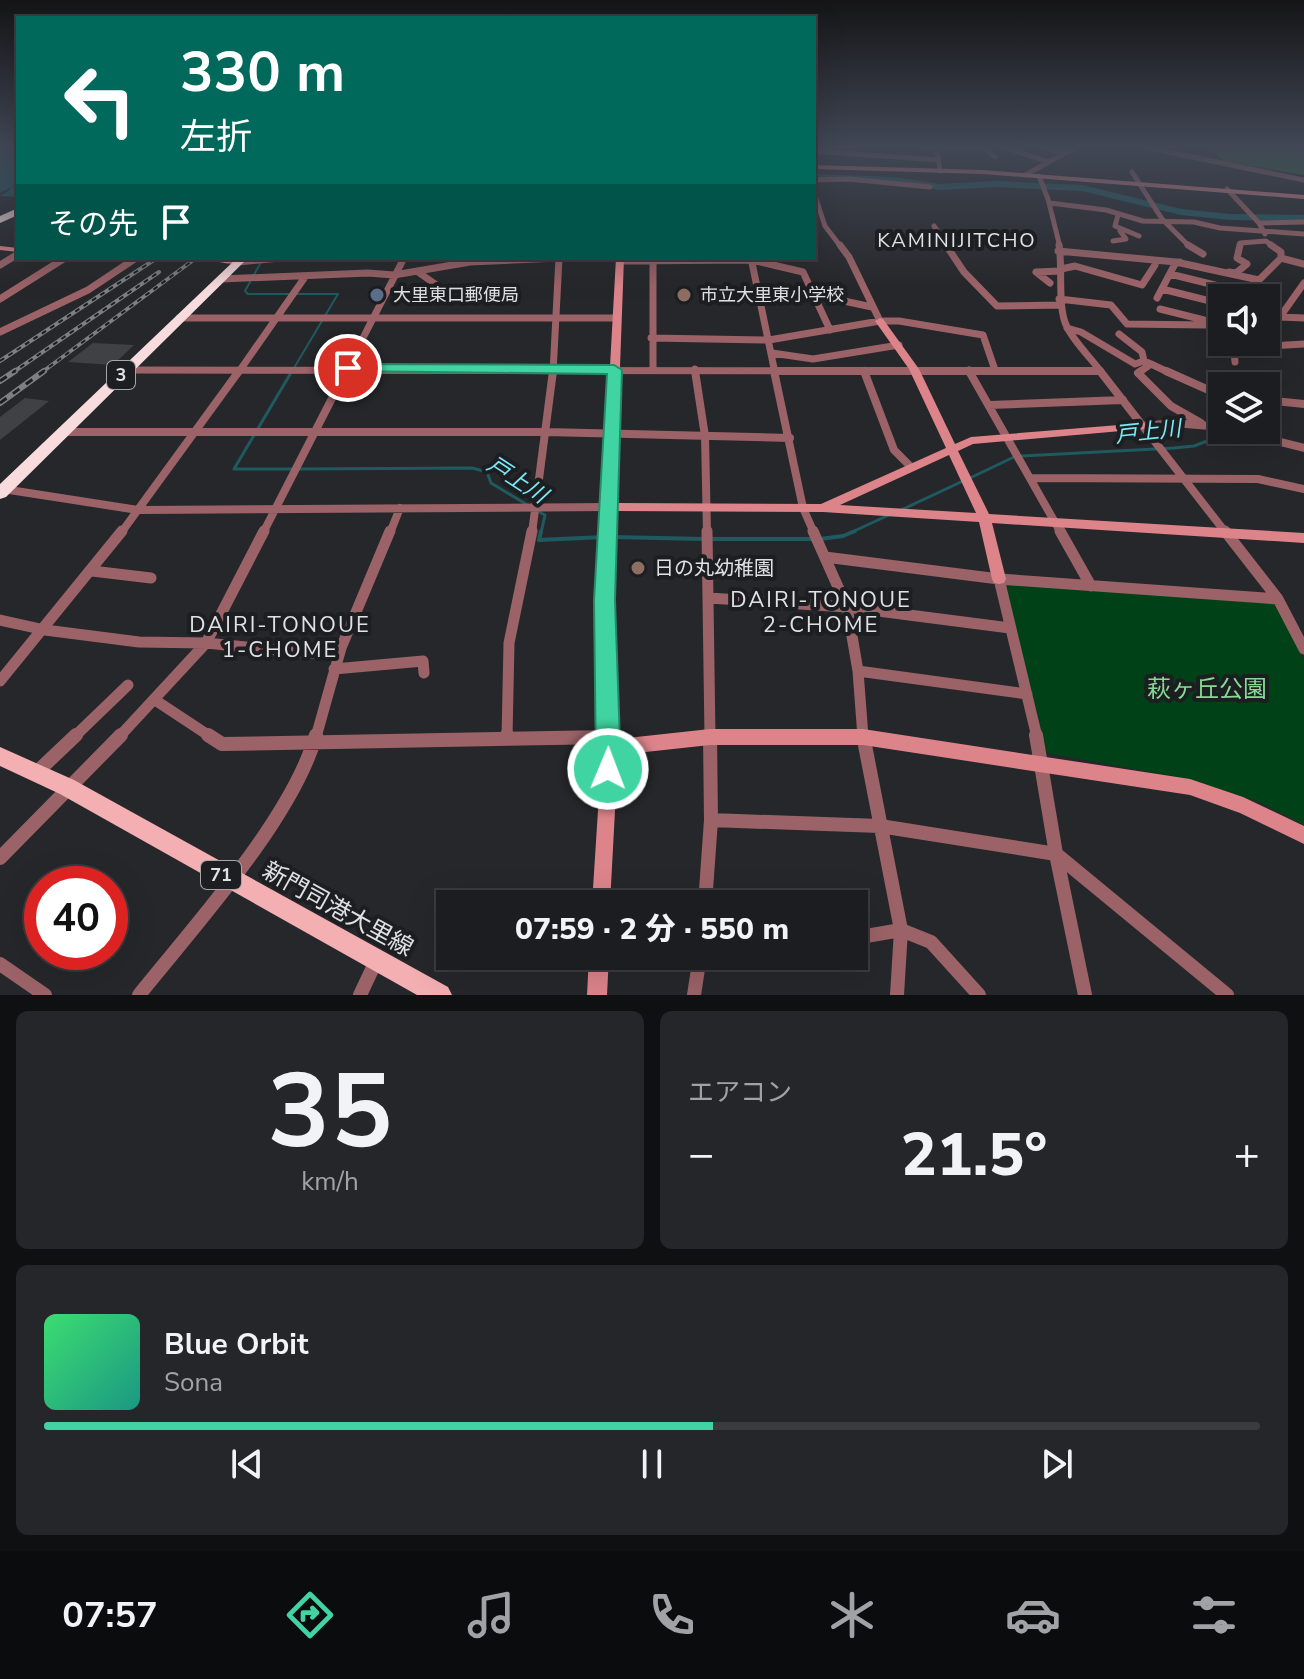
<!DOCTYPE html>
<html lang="ja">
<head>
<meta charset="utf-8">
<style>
  body { margin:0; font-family:"Nunito Sans","Noto Sans JP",sans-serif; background:#252629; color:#f1f3f6; height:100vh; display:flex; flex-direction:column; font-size:30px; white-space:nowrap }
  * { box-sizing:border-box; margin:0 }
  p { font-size:26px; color:#a0a2a5 }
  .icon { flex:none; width:44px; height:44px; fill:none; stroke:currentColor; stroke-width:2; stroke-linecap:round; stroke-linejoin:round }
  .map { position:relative; height:995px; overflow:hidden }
  .sheet { display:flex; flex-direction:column; gap:16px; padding:16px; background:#0f1012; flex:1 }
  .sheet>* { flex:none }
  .banner { position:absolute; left:16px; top:16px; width:800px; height:244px; border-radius:0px; box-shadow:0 8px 32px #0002,0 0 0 2px #3a3b3e; background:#00695c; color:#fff; overflow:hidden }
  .buttons { position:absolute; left:1208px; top:284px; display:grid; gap:16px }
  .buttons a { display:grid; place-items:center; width:72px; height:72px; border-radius:0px; background:#1c1d20; box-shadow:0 8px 32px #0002,0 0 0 2px #3a3b3e; font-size:40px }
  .speed { position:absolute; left:24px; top:866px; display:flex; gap:16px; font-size:40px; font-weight:700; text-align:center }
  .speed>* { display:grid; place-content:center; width:104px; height:104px; border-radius:50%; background:#1c1d20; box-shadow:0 8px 32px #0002,0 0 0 2px #3a3b3e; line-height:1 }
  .speed .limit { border:12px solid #d22; background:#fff; color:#111 }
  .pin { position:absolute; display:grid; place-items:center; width:68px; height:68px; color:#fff; margin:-34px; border:4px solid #fff; border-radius:50%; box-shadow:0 2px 8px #0007 }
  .me { position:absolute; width:88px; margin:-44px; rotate:1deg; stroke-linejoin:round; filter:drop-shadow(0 0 6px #0008) }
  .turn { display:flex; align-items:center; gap:28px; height:168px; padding:0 32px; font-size:36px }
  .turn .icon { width:104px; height:104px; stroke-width:2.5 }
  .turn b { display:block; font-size:56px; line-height:68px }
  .then { display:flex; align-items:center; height:76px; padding:0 32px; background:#0003; gap:16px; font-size:30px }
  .big { font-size:60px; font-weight:800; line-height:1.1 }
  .sheet .card { flex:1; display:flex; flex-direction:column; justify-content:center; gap:12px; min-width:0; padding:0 28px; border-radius:12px; background:#252629 }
  .sheet .dial { align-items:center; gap:0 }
  .dial b { font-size:104px; line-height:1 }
  .song { display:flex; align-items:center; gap:24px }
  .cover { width:96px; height:96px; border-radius:12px; background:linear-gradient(135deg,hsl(140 70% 55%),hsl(170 70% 35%)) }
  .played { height:8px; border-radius:4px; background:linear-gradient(90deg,#3fd4a2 55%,#3a3b3e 55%) }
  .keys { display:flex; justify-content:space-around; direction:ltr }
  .heat { display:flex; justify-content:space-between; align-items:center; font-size:44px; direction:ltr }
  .sheet .tiles { flex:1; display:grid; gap:16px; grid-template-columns:1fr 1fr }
  .card:last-child { grid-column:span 2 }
  .trip { position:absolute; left:436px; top:890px; width:432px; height:80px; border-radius:0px; background:#1c1d20; box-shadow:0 8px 32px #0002,0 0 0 2px #3a3b3e; font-weight:800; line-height:80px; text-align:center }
  .dock { display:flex; height:128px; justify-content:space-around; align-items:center; background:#0b0c0d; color:#a0a2a5 }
  .dock .icon { width:56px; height:56px }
  .dock .current { color:#3fd4a2 }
  .dock b { font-size:36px; color:#f1f3f6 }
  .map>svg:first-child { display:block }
</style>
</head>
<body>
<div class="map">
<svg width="1304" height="995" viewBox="0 0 1304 995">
  <rect width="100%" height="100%" fill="#26272a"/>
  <!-- green -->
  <path fill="#004117" d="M1005,583L1275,601L1304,660V825L1259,802L1188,779L1047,753Z"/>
  <!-- forest -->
  <path fill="#2c6a3a" d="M1208,147H1304V175L1224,161Z"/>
  <!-- water -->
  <path fill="#1f5a60" d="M0,147H18V197L0,196L15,186L0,193Z"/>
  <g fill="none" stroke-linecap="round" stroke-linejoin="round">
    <!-- stream-far2 -->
    <path stroke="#1f5a60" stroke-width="2" d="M261,262L245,291L248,294H338L291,373"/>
    <!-- stream-far1 -->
    <path stroke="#1f5a60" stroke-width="3" d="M1022,456L1174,448L1194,446L1212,439
      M292,469H234L292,371
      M299,469L472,468L487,472L491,483L526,504
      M970,478L1014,457
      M535,510L545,515L541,533
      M901,510L963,481
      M850,533L891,514"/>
    <!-- stream -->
    <path stroke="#1f5a60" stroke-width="4" d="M541,531L539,540L604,537
      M612,537L704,539
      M712,539H812
      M820,539L843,536L855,531"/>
    <!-- river -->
    <path fill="#1f5a60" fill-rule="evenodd" d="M814,174L894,177L940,184L997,181L1082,185L1181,209L1230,214L1304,215V221L1230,220L1181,215L1082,191L997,187L940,190L894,183L814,180Z"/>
  </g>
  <!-- building -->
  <path fill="#3f4144" d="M93,343L134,345L113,365L68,362Z
    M25,398L49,401L0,440V417Z"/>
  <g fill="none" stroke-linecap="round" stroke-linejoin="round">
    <!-- street-far4 -->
    <path stroke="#9b6367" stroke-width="5" d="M924,147L937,149L940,171
      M1003,147L1046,161
      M1039,147L1062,153
      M1144,147L1304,180
      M937,148L982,147L995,157
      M814,151L939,160
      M1132,172L1162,219L1190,247
      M1025,175L1076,147
      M1039,176L1048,199L1060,247
      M814,180L849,179L930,187
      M1227,189L1259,223L1265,234
      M814,193L825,226L841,247
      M1050,203L1106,210L1143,221L1194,222L1220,228L1304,234
      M1118,215L1115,226L1139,236
      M1259,223L1304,222
      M934,226L948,247
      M1113,241L1126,239L1120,231
      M1239,247L1240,243L1266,241L1274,247"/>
    <!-- street-far3 -->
    <path stroke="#9b6367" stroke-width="7" d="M840,245L849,257L880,321
      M946,245L964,272L997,306L1060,305
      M1059,245C1063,269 1057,308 1067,327C1075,343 1091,358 1102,373
      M1188,245L1203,254
      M1271,245L1281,252V258
      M1058,251L1176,262L1259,280L1281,258L1304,264
      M751,258L775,373
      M620,261L752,260L803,272L830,330
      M653,261V369
      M238,262L280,258
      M0,265L18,254
      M1061,269L1075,266L1142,285L1155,265
      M418,272L438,286
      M1229,272L1236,273L1247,264L1237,258L1240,245
      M1170,274L1243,292
      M221,279L368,273L394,275L470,262L559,258L553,373
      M1050,283L1036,272L1061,271
      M1162,289L1222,304
      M811,294L872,307
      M1157,298L1176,262H1180
      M0,299L65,258
      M1059,299L1111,305L1127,324L1205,325L1204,320L1160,309
      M1280,317L1304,318
      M179,318H616
      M1266,319L1280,317L1304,283
      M1067,328L1081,332L1135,364L1144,361L1151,364L1138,373
      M0,332L88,290L136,258
      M1119,334L1142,352L1144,361
      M651,338L769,340L880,321H899L983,335L995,370
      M1236,342L1238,348L1304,344
      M772,353L813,359L899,345
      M1235,362L1234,351L1238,348
      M1151,364L1170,373
      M695,369L696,373
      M127,370L1100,371
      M969,370L971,373
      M238,373L305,277
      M345,373L404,258"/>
    <!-- street-far2 -->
    <path stroke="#9b6367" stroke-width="8" d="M695,371L705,436L707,533
      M774,371L803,508L814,533
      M779,371H1100
      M864,371L894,450L910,466
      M969,371L1061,533
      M1100,371L1226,533
      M1141,371L1138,373L1171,406L1201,423
      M1166,371L1222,396
      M1266,400L1304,404
      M989,405L1123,400
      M1144,426L1174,423L1222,427
      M1234,430L1304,448
      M62,432H546L790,438
      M1030,478L1258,479L1304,489
      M3,489L138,510L609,507
      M121,533L239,371
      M263,533L346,371
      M390,533L400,508
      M532,533L553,371"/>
    <!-- street-far1 -->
    <path stroke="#9b6367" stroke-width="11" d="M707,531L710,737
      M813,531L847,607L858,671L863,737
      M1060,531L1091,586
      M1225,531L1278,599L1304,649
      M825,557L999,579L1278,599
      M92,571L151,578
      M999,579L1037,737
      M709,598L847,607L1010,628
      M0,620L45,630L139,642L206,643L338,656
      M334,669L423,661L424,673
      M858,671L1027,694
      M0,681L122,531
      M155,700L211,737
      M74,737L128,685
      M119,737L206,643L264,531
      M316,737L341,648L390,531
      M507,737L509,643L532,531"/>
    <!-- street -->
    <path stroke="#9b6367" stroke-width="14" d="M208,735L222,744L610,737
      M863,735L901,930L897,995
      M1036,735L1056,854L1085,995
      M507,738V735
      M36,773L76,735
      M711,820L880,826L1056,854L1227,995
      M0,858L121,735
      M705,904L711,820L710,735
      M854,938L901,930L931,942L979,995
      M0,964L45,995
      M139,995C195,925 292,819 316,735
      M360,995L377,959
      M694,995L700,956"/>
    <!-- secondary -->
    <path fill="#dd848b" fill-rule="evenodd" d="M814,165L983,170L1304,195V199L983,174L814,169Z
      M0,246L18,248V252L0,250Z
      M207,258H227L242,262C234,266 215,262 207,258Z
      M616,258H624L615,503L821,504L946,448L909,369L875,321L880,318L883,319L919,369L955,444L971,437L1144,423L1149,426L1144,429L973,444L958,451L989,514L1304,533V543L992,523L1006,579L1004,583L999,584L994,583L992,579L979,522L823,512L614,511L611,600L618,739L710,729H863L1190,779L1243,797L1304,826V844L1240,813L1190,795L863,745H710L618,755L610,904H592L602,748L597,600ZM949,455L976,513L840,505Z
      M589,956H609L607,995H587Z"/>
    <!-- primary -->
    <path fill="#f4afb3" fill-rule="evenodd" d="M0,747L74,780L448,987L452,995H417L60,794L0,766Z"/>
    <!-- highway -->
    <path fill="#f8dbdc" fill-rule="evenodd" d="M18,208V215L0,223V216Z
      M237,258H248L6,497L0,499V484Z"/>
    <!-- rail-far1 casing -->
    <g stroke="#7e7f82" stroke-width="4">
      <path id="rail-far1" d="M0,361L157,258
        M12,373L159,272
        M41,373L196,258"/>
    </g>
    <!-- rail casing -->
    <g stroke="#7e7f82" stroke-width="6">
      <path id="rail" d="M0,381L15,371
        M0,403L44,371"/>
    </g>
    <!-- rail-far1 -->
    <use href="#rail-far1" stroke="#1c1e21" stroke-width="2" stroke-dasharray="5" stroke-linecap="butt"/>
    <!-- rail -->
    <use href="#rail" stroke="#1c1e21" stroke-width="3" stroke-dasharray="8" stroke-linecap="butt"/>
  </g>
  <!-- sky -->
  <linearGradient id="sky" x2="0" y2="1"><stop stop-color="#151517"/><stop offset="0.51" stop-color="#414755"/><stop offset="1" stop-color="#414755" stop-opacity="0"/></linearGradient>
  <rect width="1304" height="287" fill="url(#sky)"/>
  <!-- route -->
  <path fill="#3fd4a2" stroke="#298a69" stroke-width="2" d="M348,364L614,365L622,370L615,600L621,769L617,778L608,782L600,778L596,769L594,600L607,374L343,371V365Z"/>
  <!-- markers -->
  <circle fill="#5c6f8a" stroke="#1c1e21" stroke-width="3" cx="377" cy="295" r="8"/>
  <g fill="#8d6e63" stroke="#1c1e21" stroke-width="3">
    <circle cx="684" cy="295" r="8"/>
    <circle cx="638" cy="568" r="8"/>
  </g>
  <g text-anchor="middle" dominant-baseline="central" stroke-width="8" stroke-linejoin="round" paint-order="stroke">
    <!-- far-poi labels -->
    <g font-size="18" fill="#e0e1e3" stroke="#1c1e21" text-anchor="start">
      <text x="393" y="295">大里東口郵便局</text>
      <text x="700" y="295">市立大里東小学校</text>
    </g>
    <!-- shield labels -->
    <g fill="#1c1e21" stroke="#a5a6a9" stroke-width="2">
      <rect x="107" y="361" width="28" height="28" rx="6"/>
      <rect x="201" y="861" width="40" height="28" rx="6"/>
    </g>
    <g font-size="18" font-weight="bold" fill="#e0e1e3">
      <text x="121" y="375">3</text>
      <text x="221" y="875">71</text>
    </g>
    <!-- far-quarter labels -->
    <g font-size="20" letter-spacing="2" fill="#e0e1e3" stroke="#1c1e21">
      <text x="957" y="240">KAMINIJITCHO</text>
    </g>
    <!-- poi labels -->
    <g font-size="20" fill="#e0e1e3" stroke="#1c1e21" text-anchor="start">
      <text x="654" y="568">日の丸幼稚園</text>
    </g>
    <!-- water labels -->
    <g font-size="22" font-style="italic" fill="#7bebf8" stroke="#1c1e21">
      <text transform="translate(1148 432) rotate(-6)">戸上川</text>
      <text transform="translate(517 480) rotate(33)">戸上川</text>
    </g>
    <!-- neighbourhood labels -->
    <g font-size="22" letter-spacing="2" fill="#e0e1e3" stroke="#1c1e21">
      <text x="821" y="600">DAIRI-TONOUE<tspan x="821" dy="25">2-CHOME</tspan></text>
      <text x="280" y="625">DAIRI-TONOUE<tspan x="280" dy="25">1-CHOME</tspan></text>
    </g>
    <!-- near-park labels -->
    <g font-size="24" fill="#85db94" stroke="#1c1e21">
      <text x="1207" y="689">萩ヶ丘公園</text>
    </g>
    <!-- near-street labels -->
    <g font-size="24" fill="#e0e1e3" stroke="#1c1e21">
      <text transform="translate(338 909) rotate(29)">新門司港大里線</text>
    </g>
  </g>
</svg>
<div class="buttons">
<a><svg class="icon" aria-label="sound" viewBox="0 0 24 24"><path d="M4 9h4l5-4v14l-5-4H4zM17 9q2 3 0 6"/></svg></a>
<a><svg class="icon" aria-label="layers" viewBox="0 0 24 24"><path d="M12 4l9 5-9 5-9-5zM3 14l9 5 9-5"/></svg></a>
</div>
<div class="speed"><div class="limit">40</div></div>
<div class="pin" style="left:348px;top:368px;background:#d93025"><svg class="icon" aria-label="arrive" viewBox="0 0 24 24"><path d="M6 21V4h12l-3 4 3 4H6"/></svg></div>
<svg class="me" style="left:608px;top:769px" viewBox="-20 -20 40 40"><circle r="17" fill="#3fd4a2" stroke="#fff" stroke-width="3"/><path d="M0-11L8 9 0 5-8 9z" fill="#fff"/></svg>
<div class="trip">07:59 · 2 分 · 550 m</div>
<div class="banner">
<div class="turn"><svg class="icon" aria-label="left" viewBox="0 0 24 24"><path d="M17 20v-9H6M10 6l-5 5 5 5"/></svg><div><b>330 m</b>左折</div></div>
<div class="then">その先<svg class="icon" aria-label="arrive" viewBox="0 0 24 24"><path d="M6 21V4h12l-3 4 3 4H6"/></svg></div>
</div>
</div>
<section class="sheet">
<div class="tiles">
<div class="card dial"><b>35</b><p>km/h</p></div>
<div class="card"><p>エアコン</p>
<div class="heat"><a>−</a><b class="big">21.5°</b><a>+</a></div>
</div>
<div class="card">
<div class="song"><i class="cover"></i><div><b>Blue Orbit</b><p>Sona</p></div></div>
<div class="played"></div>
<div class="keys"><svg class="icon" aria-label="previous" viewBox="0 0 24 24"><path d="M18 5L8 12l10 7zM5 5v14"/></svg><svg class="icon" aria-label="pause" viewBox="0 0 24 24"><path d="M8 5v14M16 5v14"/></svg><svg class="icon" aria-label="next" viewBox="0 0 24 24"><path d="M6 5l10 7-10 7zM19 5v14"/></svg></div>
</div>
</div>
</section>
<nav class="dock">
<b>07:57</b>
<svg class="icon current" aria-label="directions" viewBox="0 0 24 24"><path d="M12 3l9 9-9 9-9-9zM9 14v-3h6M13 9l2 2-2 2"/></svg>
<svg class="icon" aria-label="music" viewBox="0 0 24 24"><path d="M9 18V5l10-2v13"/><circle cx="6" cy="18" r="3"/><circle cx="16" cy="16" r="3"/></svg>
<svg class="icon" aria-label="phone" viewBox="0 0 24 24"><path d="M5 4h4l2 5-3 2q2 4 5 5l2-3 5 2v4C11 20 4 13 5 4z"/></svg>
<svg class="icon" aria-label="climate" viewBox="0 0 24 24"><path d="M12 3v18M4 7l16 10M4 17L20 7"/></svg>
<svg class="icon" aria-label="car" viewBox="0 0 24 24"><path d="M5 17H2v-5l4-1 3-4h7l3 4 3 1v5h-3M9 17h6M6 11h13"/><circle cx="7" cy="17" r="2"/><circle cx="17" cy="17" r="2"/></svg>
<svg class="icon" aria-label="filters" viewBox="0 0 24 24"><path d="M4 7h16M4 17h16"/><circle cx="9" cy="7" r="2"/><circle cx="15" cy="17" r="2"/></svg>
</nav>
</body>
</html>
